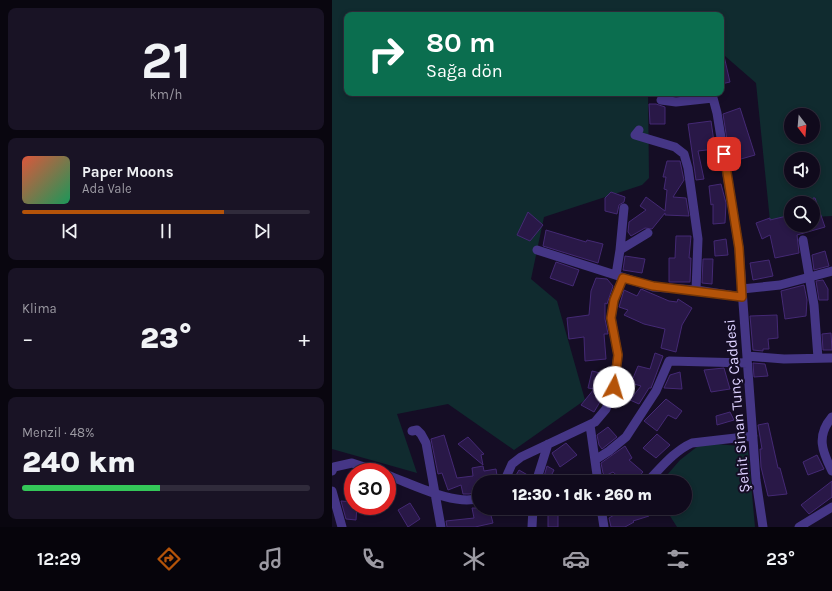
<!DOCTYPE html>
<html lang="tr">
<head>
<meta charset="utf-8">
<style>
  body { margin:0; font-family:Karla,sans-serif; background:#191325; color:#f1f3f6; height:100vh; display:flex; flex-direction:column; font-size:15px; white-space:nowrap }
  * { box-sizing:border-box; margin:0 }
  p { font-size:13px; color:#9c9aa3 }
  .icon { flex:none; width:22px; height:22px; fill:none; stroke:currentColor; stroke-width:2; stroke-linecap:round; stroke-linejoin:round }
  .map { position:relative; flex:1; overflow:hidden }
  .panel { display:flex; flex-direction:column; gap:8px; padding:8px; background:#09060f; width:332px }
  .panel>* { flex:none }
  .guide { position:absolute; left:12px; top:12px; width:380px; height:84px; border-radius:8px; box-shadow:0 2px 6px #0003,0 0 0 1px #302b3b; background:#0b6e4f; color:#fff; overflow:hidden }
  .needle { width:26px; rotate:164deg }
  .tools { position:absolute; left:452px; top:108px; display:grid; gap:8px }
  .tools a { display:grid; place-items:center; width:36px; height:36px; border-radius:50%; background:#100a1c; box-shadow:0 2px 6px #0003,0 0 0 1px #302b3b; font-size:20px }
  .speed { position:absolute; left:12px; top:463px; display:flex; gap:8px; font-size:20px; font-weight:700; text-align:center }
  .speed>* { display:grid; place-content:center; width:52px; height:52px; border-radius:50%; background:#100a1c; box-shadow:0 2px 6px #0003,0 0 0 1px #302b3b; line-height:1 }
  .speed .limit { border:6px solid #d22; background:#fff; color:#111 }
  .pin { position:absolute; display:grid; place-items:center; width:34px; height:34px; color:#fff; margin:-17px; border-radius:8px; box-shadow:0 2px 6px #0006 }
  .me { position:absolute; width:44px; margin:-22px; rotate:6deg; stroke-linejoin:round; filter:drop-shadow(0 0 3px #0008) }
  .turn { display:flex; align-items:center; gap:14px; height:84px; padding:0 16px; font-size:18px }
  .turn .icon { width:52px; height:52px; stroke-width:2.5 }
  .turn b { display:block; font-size:28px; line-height:34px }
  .big { font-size:30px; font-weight:800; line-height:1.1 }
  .panel .widget { flex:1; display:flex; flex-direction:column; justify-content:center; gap:6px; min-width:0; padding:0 14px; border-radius:8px; background:#191325 }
  .panel .dial { align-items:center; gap:0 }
  .dial b { font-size:52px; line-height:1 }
  .song { display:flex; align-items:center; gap:12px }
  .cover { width:48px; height:48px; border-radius:6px; background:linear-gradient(135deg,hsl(10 70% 55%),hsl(150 70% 35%)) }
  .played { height:4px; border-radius:2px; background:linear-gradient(90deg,#b45309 70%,#302b3b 70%) }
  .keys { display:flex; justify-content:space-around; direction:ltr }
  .heat { display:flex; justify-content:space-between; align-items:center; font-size:22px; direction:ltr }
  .charge { height:6px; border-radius:3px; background:linear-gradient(90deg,#34c759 48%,#302b3b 0) }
  .trip { position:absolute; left:140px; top:475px; width:220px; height:40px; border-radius:20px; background:#100a1c; box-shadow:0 2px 6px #0003,0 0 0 1px #302b3b; font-weight:800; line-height:40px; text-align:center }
  .tab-bar { display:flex; height:64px; justify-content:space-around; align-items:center; background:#06040b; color:#9c9aa3 }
  .tab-bar .icon { width:28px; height:28px }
  .tab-bar .active { color:#b45309 }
  .tab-bar b { font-size:18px; color:#f1f3f6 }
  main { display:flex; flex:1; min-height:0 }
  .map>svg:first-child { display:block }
</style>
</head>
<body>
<main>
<section class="panel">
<div class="widget dial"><b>21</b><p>km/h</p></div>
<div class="widget">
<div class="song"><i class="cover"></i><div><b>Paper Moons</b><p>Ada Vale</p></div></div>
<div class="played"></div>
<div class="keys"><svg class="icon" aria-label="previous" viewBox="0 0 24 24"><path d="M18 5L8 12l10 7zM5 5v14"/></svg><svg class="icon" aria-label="pause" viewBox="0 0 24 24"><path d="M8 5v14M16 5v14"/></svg><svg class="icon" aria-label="next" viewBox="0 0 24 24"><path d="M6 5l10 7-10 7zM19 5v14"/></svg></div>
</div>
<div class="widget"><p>Klima</p>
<div class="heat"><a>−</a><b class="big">23°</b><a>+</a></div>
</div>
<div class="widget"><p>Menzil · 48%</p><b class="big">240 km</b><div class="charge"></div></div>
</section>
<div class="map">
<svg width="500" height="527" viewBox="0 0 500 527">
  <rect width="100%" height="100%" fill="#150d25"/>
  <!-- green -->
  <path fill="#102b2f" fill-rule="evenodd" d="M0,0H500V216L481,217V203H459V219L438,221L424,83L393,56L389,57V15H15V93H316L317,178L310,185L212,217L199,279L225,301L253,400L182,450L116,404L65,414L85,473L0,449ZM459,115H481V137H459ZM459,159H481V181H459Z
    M385,444L407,446L416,450L423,527H345L333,508H353V482H329L348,460L366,446Z"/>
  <!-- building -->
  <path fill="#291847" stroke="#442974" d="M392,56L398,82L389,84V57Z
    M317,104H324L333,107V124H318Z
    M408,108L423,155L402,161L395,140L391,114Z
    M379,121L383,149L366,151L372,179L364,180L356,124Z
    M335,161H348L352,180L341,197L354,198L357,216L333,215V213L320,229L313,228L299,236L296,232L297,222L314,210L308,206L314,197L333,211L335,190L332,189L334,177H331Z
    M389,184L394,203L393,223L381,224V204L379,205L377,186Z
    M279,192L293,197L292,202L287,205L285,214L273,211V198Z
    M481,198H483L493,227L465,235L467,253L443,258L438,235L430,239L424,223L438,218V220L459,215V225H481Z
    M196,212L211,225L198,241L185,235Z
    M214,230L254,242L255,240L271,244L266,263L211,246Z
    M344,236H359L357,258H359L358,282H337V258H343Z
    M394,239L396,255L383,256L382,241Z
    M493,251L497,266L482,270L480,255Z
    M293,256L313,259L310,273L291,270Z
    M371,259H381L380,284L370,283Z
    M437,260L441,276L421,280L418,263Z
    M224,262L247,270L241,286L218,278Z
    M264,278L275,279L281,286L275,304L273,303V319L276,334H272L274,359L253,361L252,337L237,339L235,318L257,315L259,291Z
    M491,280L496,289V300H487L484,281Z
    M472,285L475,300L474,316L453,319L449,291Z
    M309,289L337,301L345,302L346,299L360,308L350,325L344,352L329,348L333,329L312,324L292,315L296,310L287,307L292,290L305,296Z
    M445,315L446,338L436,339L437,349H431V351L421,350L418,316Z
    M499,333L500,350H491L490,334Z
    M323,353L331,356L319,388H317L307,404L298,400L309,386L299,383L306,366L318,369Z
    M421,363L433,364L436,376L422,377Z
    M392,368L398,389L379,392L372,370Z
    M260,371L277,375L272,395L262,412L249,405L262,389L256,388Z
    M348,372L350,389L332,388L338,375Z
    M334,399L350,411L344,419L336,415L325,431L312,421Z
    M398,412L402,420L385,425L384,416Z
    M436,423L446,468H448L455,494L436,496L429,467L428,449H430L426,425Z
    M276,427L285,437L270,449L267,445L265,435Z
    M325,434L338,445L324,458L311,448Z
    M112,435L125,478L141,476L140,468L151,466L152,471L164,469L166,482H147V487L141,488L142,493L137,494H131L129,485L116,490L110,473L106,474L99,439Z
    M136,437L152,454L149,455L151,465L126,444Z
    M234,443L245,455L228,467L220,453Z
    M293,446L300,458L297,460L311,472L302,482H292L281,472L273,476L271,473L269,463Z
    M485,455L492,469L476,475L471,462Z
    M215,466L222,470L216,482L211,480Z
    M187,470L199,477L198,482H180Z
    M500,481V497L477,514L469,505Z
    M9,501L21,502V506H25L24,520L14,519Z
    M78,503L88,519L76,527L66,510Z
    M140,508H157L161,523L143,527H115L114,521L142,518Z
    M216,508H226V527H216Z
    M294,508H313L317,516L301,521L302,522L293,527H279L277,518Z"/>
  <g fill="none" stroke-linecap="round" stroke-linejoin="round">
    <!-- street -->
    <path stroke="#453686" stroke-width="9" d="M329,100L344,102L381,98L385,113L407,248L424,480L431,527
      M471,240L482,305L486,358
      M205,250L321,287L364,290L366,239L356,168L352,154L343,147L303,135L307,130
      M288,250L292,208
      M284,275L288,250L316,233
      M410,289L448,285L500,271
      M364,290L410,297
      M415,356L452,359L500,358
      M500,417C484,436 490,451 500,471
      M258,425L266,482
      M80,431L85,430L89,434L94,443L109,527
      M263,460L277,451L294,437L324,391L337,361L415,363
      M0,471L2,467L20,463L47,472
      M55,475C78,483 124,507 147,498
      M172,482L180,464L189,457L263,422L274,409L282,387L286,355L279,318L282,300L291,278
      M204,482L216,444
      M315,482C329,468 342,451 360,443L421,436
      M0,491L10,527
      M269,508L272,527
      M269,510H278L282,508
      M200,527L201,508
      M467,527L500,507"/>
  </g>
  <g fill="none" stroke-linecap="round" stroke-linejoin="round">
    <!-- route casing -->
    <g stroke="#753606" stroke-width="10">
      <path id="route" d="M282,387L286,355L279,318L282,300L291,278L321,286L410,297L407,248L392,154"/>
    </g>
    <!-- route -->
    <use href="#route" stroke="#b45309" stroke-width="7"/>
  </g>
  <g text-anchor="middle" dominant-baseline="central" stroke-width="4" stroke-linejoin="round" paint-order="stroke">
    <!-- street labels -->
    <g font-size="15" fill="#ddd1ff" stroke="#150d25">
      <text transform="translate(405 406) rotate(-95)">Şehit Sinan Tunç Caddesi</text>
    </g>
  </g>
</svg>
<div class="tools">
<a><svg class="needle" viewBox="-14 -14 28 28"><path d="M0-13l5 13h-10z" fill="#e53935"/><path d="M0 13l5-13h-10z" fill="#9c9aa3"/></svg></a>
<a><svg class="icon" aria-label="sound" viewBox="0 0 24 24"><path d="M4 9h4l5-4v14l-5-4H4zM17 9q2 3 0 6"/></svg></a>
<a><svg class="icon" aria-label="search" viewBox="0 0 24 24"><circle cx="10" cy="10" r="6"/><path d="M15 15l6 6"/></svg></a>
</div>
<div class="speed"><div class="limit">30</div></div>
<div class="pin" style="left:392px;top:154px;background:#d93025"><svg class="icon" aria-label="arrive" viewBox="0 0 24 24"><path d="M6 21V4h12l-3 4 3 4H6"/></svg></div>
<svg class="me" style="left:282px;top:387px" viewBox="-20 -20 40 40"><circle r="19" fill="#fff"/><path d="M0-13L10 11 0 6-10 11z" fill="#b45309"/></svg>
<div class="trip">12:30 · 1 dk · 260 m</div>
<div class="guide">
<div class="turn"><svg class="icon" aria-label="right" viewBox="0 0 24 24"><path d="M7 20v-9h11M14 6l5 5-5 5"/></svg><div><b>80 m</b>Sağa dön</div></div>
</div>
</div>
</main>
<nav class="tab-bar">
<b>12:29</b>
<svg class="icon active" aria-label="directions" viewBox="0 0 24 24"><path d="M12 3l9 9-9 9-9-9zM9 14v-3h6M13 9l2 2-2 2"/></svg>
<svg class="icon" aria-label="music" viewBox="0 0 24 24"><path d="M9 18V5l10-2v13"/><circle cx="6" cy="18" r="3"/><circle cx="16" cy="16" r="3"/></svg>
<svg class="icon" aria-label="phone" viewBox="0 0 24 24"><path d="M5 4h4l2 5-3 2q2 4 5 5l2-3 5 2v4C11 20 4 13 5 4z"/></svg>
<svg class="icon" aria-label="climate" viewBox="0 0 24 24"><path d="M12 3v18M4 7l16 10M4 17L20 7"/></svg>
<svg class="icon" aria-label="car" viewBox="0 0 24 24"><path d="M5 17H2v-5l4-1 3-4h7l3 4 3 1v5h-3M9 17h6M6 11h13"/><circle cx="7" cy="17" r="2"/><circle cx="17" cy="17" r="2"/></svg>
<svg class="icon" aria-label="filters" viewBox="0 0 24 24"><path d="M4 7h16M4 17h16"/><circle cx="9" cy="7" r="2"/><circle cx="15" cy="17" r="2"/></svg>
<b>23°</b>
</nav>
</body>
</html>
